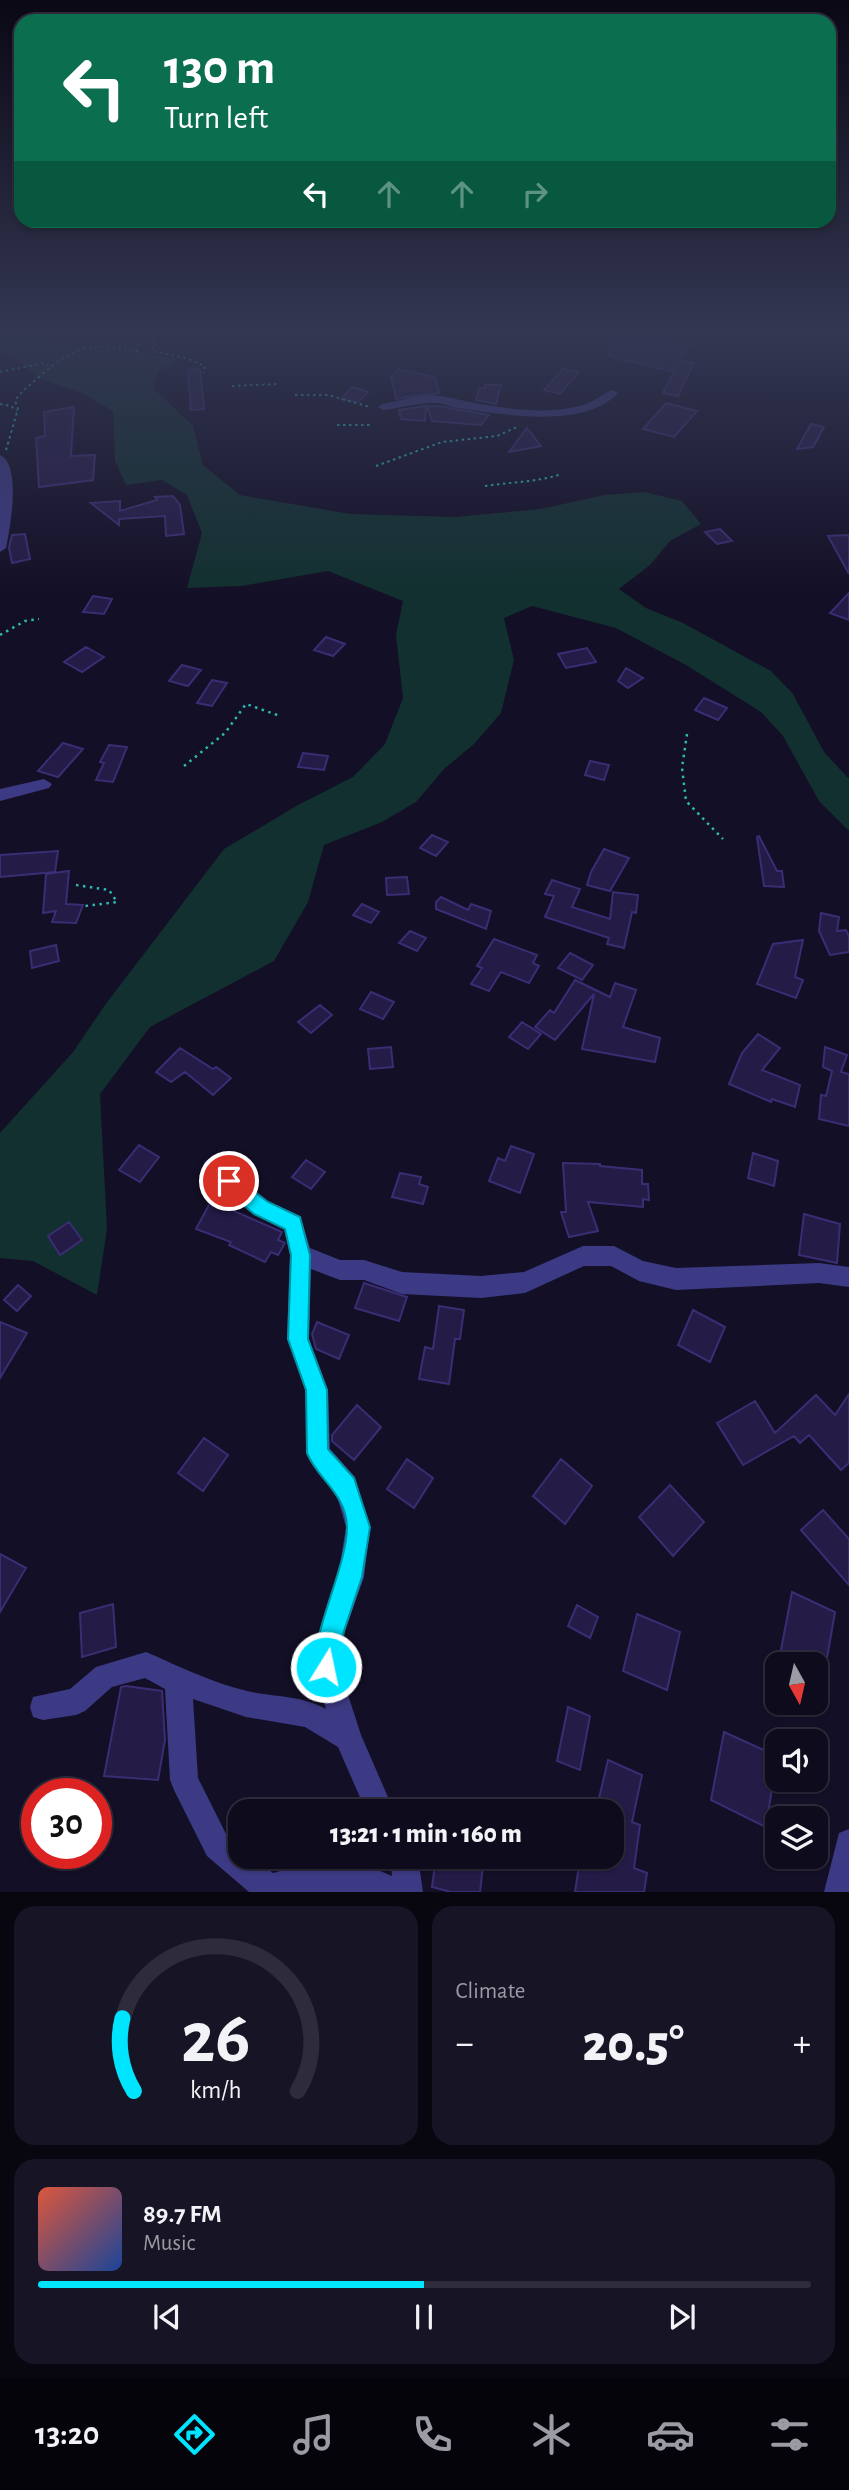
<!DOCTYPE html>
<html lang="en">
<head>
<meta charset="utf-8">
<style>
  body { margin:0; font-family:"Alegreya Sans",sans-serif; background:#171425; color:#f1f3f6; height:100vh; display:flex; flex-direction:column; font-size:26px; white-space:nowrap }
  * { box-sizing:border-box; margin:0 }
  p { font-size:23px; color:#9b9ba3 }
  .icon { flex:none; width:38px; height:38px; fill:none; stroke:currentColor; stroke-width:2; stroke-linecap:round; stroke-linejoin:round }
  .map { position:relative; height:1892px; overflow:hidden }
  .details { display:flex; flex-direction:column; gap:14px; padding:14px; background:#08060f; flex:1 }
  .details>* { flex:none }
  .hud { position:absolute; left:14px; top:14px; width:822px; height:214px; border-radius:21px; box-shadow:0 2px 5px #0004,0 0 0 2px #2e2b3b; background:#0b6e4f; color:#fff; overflow:hidden }
  .needle { width:46px; rotate:172deg }
  .buttons { position:absolute; left:765px; top:1652px; display:grid; gap:14px }
  .buttons a { display:grid; place-items:center; width:63px; height:63px; border-radius:14px; background:#0e0b1c; box-shadow:0 2px 5px #0004,0 0 0 2px #2e2b3b; font-size:35px }
  .speed { position:absolute; left:21px; top:1778px; display:flex; gap:14px; font-size:35px; font-weight:700; text-align:center }
  .speed>* { display:grid; place-content:center; width:91px; height:91px; border-radius:50%; background:#0e0b1c; box-shadow:0 2px 5px #0004,0 0 0 2px #2e2b3b; line-height:1 }
  .speed .limit { border:10px solid #d22; background:#fff; color:#111 }
  .pin { position:absolute; display:grid; place-items:center; width:60px; height:60px; color:#fff; margin:-30px; border:4px solid #fff; border-radius:50%; box-shadow:0 2px 7px #0007 }
  .me { position:absolute; width:77px; margin:-38px; rotate:10deg; stroke-linejoin:round; filter:drop-shadow(0 0 5px #0008) }
  .turn { display:flex; align-items:center; gap:24px; height:147px; padding:0 35px; font-size:32px }
  .turn .icon { width:91px; height:91px; stroke-width:2.5 }
  .turn b { display:block; font-size:49px; line-height:60px }
  .lanes { display:flex; align-items:center; height:66px; padding:0 35px; background:#0003; justify-content:center; gap:35px; direction:ltr }
  .lanes .off { opacity:.35 }
  .big { font-size:52px; font-weight:800; line-height:1.1 }
  .details .widget { flex:1; display:flex; flex-direction:column; justify-content:center; gap:10px; min-width:0; padding:0 24px; border-radius:21px; background:#171425 }
  .details .dial { align-items:center; gap:0 }
  .dial svg { height:182px; overflow:visible; fill:none; stroke:#2e2b3b; stroke-width:7; stroke-linecap:round; text-anchor:middle }
  .dial text { fill:#f1f3f6; stroke:none }
  .song { display:flex; align-items:center; gap:21px }
  .cover { width:84px; height:84px; border-radius:10px; background:linear-gradient(135deg,hsl(10 70% 55%),hsl(220 70% 35%)) }
  .played { height:7px; border-radius:4px; background:linear-gradient(90deg,#00e5ff 50%,#2e2b3b 50%) }
  .keys { display:flex; justify-content:space-around; direction:ltr }
  .heat { display:flex; justify-content:space-between; align-items:center; font-size:38px; direction:ltr }
  .details .tiles { flex:1; display:grid; gap:14px; grid-template-columns:1fr 1fr }
  .widget:last-child { grid-column:span 2 }
  .trip { position:absolute; left:228px; top:1799px; width:396px; height:70px; border-radius:21px; background:#0e0b1c; box-shadow:0 2px 5px #0004,0 0 0 2px #2e2b3b; font-weight:800; line-height:70px; text-align:center }
  .menu { display:flex; height:112px; justify-content:space-around; align-items:center; background:#06040b; color:#9b9ba3 }
  .menu .icon { width:49px; height:49px }
  .menu .selected { color:#00e5ff }
  .menu b { font-size:32px; color:#f1f3f6 }
  .map>svg:first-child { display:block }
</style>
</head>
<body>
<div class="map">
<svg width="849" height="1892" viewBox="0 0 849 1892">
  <rect width="100%" height="100%" fill="#130f26"/>
  <!-- green -->
  <path fill="#12302f" d="M0,331H34L36,337L54,345L124,350L179,359L158,371L153,388L193,426L203,465L240,495L350,514L455,517L541,509L604,495L644,492L682,501L701,524L670,541L650,565L619,589L646,608L683,623L771,671L793,694L824,752L849,779V831L819,801L783,736L761,712L686,665L616,628L532,606L504,618L514,660L501,713L474,744L444,769L416,802L382,822L324,845L308,902L274,961L150,1027L100,1094L107,1229L97,1295L33,1261L0,1258V1133L73,1052L105,1005L224,849L298,805L353,777L385,744L403,698L396,635L403,601L328,571L241,586L187,588L202,533L187,495L162,480L126,485L115,461L113,411L80,392L37,378L24,364L0,349Z"/>
  <!-- building -->
  <path fill="#241b47" stroke="#3b2d73" stroke-width="2" d="M606,331H669L663,339L690,344L678,360L694,363L678,396L663,393L674,372L609,356Z
    M200,369L204,409L191,410L188,370Z
    M398,369L435,377L439,393L396,399L391,376Z
    M563,369L579,372L560,394L544,390Z
    M485,385H501L496,404L476,400L479,388H485Z
    M352,387L368,392L358,402L341,399Z
    M666,403L697,411L674,437L643,429Z
    M426,406L425,421L401,419L399,410Z
    M427,406H438L489,415L481,425L432,421Z
    M74,407L71,456L95,455L93,480L39,487L36,438L45,436L44,412Z
    M811,424L824,427L813,447L797,449Z
    M527,428L541,446L509,452Z
    M173,496L180,505L184,534L166,536L165,516L119,519V525L91,503L120,501V511L157,500L155,497Z
    M720,529L732,541L717,544L705,532Z
    M25,534L30,559L12,563L9,548L12,535Z
    M849,535V574L828,536Z
    M849,593V620L830,613Z
    M93,596L112,599L104,614L83,612Z
    M326,637L345,644L333,656L314,650Z
    M86,647L104,657L82,672L64,662Z
    M587,648L596,662L566,668L558,654Z
    M182,665L201,670L188,686L169,681Z
    M626,668L643,678L628,688L618,681Z
    M212,680L227,683L212,706L197,703Z
    M704,698L727,708L718,720L695,710Z
    M63,743L83,749L58,777L38,771Z
    M109,745L127,747L113,782L96,780L104,763L100,762Z
    M303,753L328,756L324,770L298,767Z
    M590,761L609,765L604,780L585,775Z
    M432,835L448,842L436,856L420,848Z
    M759,836L777,871H782L784,887L764,886L757,837Z
    M604,849L629,858L610,891L587,885L591,872Z
    M58,851L55,872L0,877V855Z
    M69,871L66,904L83,905L76,923L52,922L56,911L43,913L46,874Z
    M407,877L409,894L387,895L386,878Z
    M552,880L580,889L572,907L610,919L613,892L638,895L636,913L632,912L624,948L607,944L609,938L545,917L554,896L545,894Z
    M441,897L468,910L471,904L491,911L486,929L436,909V902Z
    M362,904L379,912L371,923L353,915Z
    M821,913L839,917L837,931L846,930L849,936V952L830,955L819,931Z
    M410,931L426,938L417,951L399,943Z
    M494,939L537,955L533,963L539,966L529,983L501,972L489,991L471,984L482,968L477,966Z
    M803,940L795,977L803,980L796,998L757,984L773,944Z
    M56,945L59,961L32,968L30,951Z
    M570,953L593,965L582,980L558,968Z
    M575,980L610,997L615,983L636,990L623,1027L660,1038L655,1062L582,1049L594,994L555,1040L535,1027L550,1010L554,1013Z
    M371,992L394,1002L383,1019L360,1009Z
    M320,1005L332,1015L311,1033L298,1022Z
    M522,1022L541,1034L528,1049L509,1037Z
    M758,1034L780,1048L762,1070L800,1085L795,1107L772,1099L771,1102L729,1084L742,1053Z
    M391,1047L393,1067L370,1069L368,1049Z
    M825,1047L847,1055L841,1072L849,1074V1126L819,1119L821,1095L826,1096L832,1071L823,1067Z
    M180,1048L213,1069L216,1067L231,1078L213,1095L185,1072L171,1082L156,1072Z
    M139,1145L159,1157L140,1182L119,1170Z
    M511,1146L534,1154L520,1193L489,1181L498,1158L505,1161Z
    M753,1153L778,1161L774,1186L748,1178Z
    M306,1160L325,1172L311,1189L292,1177Z
    M563,1163L600,1164V1166L642,1170V1184H648L649,1200L643,1199V1207L588,1202L598,1231L569,1237L561,1212H566Z
    M400,1173L421,1177L419,1184L428,1187L423,1204L392,1197Z
    M211,1201L282,1232L278,1240L285,1243L278,1255L271,1252L265,1262L229,1245L231,1242L196,1229Z
    M804,1214L840,1224L837,1263L799,1255Z
    M69,1222L82,1240L60,1255L48,1236Z
    M364,1283L407,1297L399,1321L355,1308Z
    M18,1285L31,1296L17,1311L4,1300Z
    M439,1306L464,1310L460,1339H455L449,1384L419,1379L425,1347L433,1349Z
    M693,1310L725,1327L710,1362L678,1345Z
    M0,1322L27,1333L0,1378Z
    M317,1322L349,1335L339,1359L316,1349L312,1334Z
    M849,1394V1463L841,1470L809,1435L800,1443L794,1436L743,1465L717,1423L755,1401L775,1433L816,1395L835,1415Z
    M357,1405L381,1427L354,1460L332,1441V1435Z
    M204,1438L228,1455L203,1491L178,1473Z
    M407,1459L433,1478L414,1508L387,1489Z
    M561,1459L592,1486L565,1524L533,1496Z
    M670,1485L704,1522L673,1556L639,1517Z
    M823,1510L849,1539V1585L801,1530Z
    M0,1554L26,1568L0,1612Z
    M792,1592L835,1612L825,1670L781,1650Z
    M113,1604L116,1647L82,1657L80,1613Z
    M577,1605L598,1617L590,1638L568,1626Z
    M637,1614L680,1632L667,1690L623,1671Z
    M126,1686L162,1691L165,1740L158,1780L104,1776L121,1687Z
    M568,1707L590,1716L580,1770L557,1761Z
    M724,1732L777,1756L766,1827L711,1800Z
    M608,1760L642,1775L632,1822L640,1825L634,1868L647,1873L644,1892H575L580,1859L611,1857V1811H596Z
    M436,1857H484L480,1892H451L432,1887Z"/>
  <g fill="none" stroke-linecap="round" stroke-linejoin="round">
    <!-- path-far1 -->
    <path stroke="#2fb8b0" stroke-width="2" stroke-dasharray="2.5 3.5" stroke-linecap="butt" d="M161,333L153,339L152,351L186,358L205,366L203,373
      M136,351L140,341
      M0,372L44,363L48,365
      M232,386L278,384
      M295,395H328L370,407
      M0,404L11,406L17,411
      M337,425H373
      M6,450L18,409L15,401C21,391 30,385 39,377C75,345 92,341 140,352
      M376,466L442,442L497,436L519,426
      M485,486C511,482 538,482 562,474"/>
    <!-- path -->
    <path stroke="#2fb8b0" stroke-width="2.5" stroke-dasharray="2.5 4.5" stroke-linecap="butt" d="M0,635L25,621L39,619
      M687,734L682,768L686,801L723,839
      M184,766L225,733L246,704L280,716
      M76,885L109,890L117,902L85,906"/>
    <!-- minor -->
    <path fill="#3d3a85" fill-rule="evenodd" d="M826,331H849V336Z
      M613,390L618,393C583,430 503,414 457,408C450,407 443,403 436,403C420,402 400,408 383,410L378,407L383,404C400,401 425,393 441,396C485,405 535,417 580,406C593,403 601,394 613,390Z
      M0,455C22,465 10,528 6,548L0,552Z
      M44,779L52,784L49,788L0,801V789Z
      M212,1159L219,1161L268,1201L300,1216L310,1248L340,1260H364L402,1272L481,1276L524,1272L583,1246H614L643,1261L676,1268L819,1263L849,1267V1287L819,1283L676,1290L639,1281L611,1266H584L525,1293L481,1298L402,1294L364,1280H340L311,1269L309,1339L328,1390L330,1449L355,1477L370,1527L364,1577L345,1631L339,1667L361,1735L394,1811H366L338,1747L305,1727L246,1717L193,1699L198,1778L227,1836L240,1846V1857H253L273,1873L313,1862L357,1861L392,1876L390,1857H418L423,1892H249L207,1856L174,1790L170,1780L165,1689L145,1678L112,1687L85,1711L76,1715L43,1720L33,1717L30,1707L33,1697L70,1689L96,1667L146,1652C179,1666 212,1683 247,1691C273,1697 302,1695 326,1709L313,1667L319,1631L338,1577L346,1527L336,1493L310,1461L306,1453V1390L287,1339L290,1255L284,1229L254,1215L205,1175L202,1168L205,1161Z
      M849,1829V1892H824L839,1833Z"/>
  </g>
  <!-- sky -->
  <linearGradient id="sky" x2="0" y2="1"><stop stop-color="#0a0815"/><stop offset="0.56" stop-color="#333752"/><stop offset="1" stop-color="#333752" stop-opacity="0"/></linearGradient>
  <rect width="849" height="596" fill="url(#sky)"/>
  <!-- route -->
  <path fill="#00e5ff" stroke="#0095a6" stroke-width="2" d="M229,1173L268,1202L300,1217L310,1255L308,1339L327,1390L328,1449L354,1478L370,1527L362,1577L344,1631L334,1676L326,1679L317,1676C305,1647 347,1568 347,1528C347,1494 318,1480 307,1453L306,1390L288,1339L291,1255L285,1229L254,1214L222,1187L219,1181L222,1175Z"/>
</svg>
<div class="buttons">
<a><svg class="needle" viewBox="-14 -14 28 28"><path d="M0-13l5 13h-10z" fill="#e53935"/><path d="M0 13l5-13h-10z" fill="#9b9ba3"/></svg></a>
<a><svg class="icon" aria-label="sound" viewBox="0 0 24 24"><path d="M4 9h4l5-4v14l-5-4H4zM17 9q2 3 0 6"/></svg></a>
<a><svg class="icon" aria-label="layers" viewBox="0 0 24 24"><path d="M12 4l9 5-9 5-9-5zM3 14l9 5 9-5"/></svg></a>
</div>
<div class="speed"><div class="limit">30</div></div>
<div class="pin" style="left:229px;top:1181px;background:#d93025"><svg class="icon" aria-label="arrive" viewBox="0 0 24 24"><path d="M6 21V4h12l-3 4 3 4H6"/></svg></div>
<svg class="me" style="left:326px;top:1667px" viewBox="-20 -20 40 40"><circle r="17" fill="#00e5ff" stroke="#fff" stroke-width="3"/><path d="M0-11L8 9 0 5-8 9z" fill="#fff"/></svg>
<div class="trip">13:21 · 1 min · 160 m</div>
<div class="hud">
<div class="turn"><svg class="icon" aria-label="left" viewBox="0 0 24 24"><path d="M17 20v-9H6M10 6l-5 5 5 5"/></svg><div><b>130 m</b>Turn left</div></div>
<div class="lanes"><svg class="icon" aria-label="left" viewBox="0 0 24 24"><path d="M17 20v-9H6M10 6l-5 5 5 5"/></svg><svg class="icon off" aria-label="ahead" viewBox="0 0 24 24"><path d="M12 20V5M6 11l6-6 6 6"/></svg><svg class="icon off" aria-label="ahead" viewBox="0 0 24 24"><path d="M12 20V5M6 11l6-6 6 6"/></svg><svg class="icon off" aria-label="right" viewBox="0 0 24 24"><path d="M7 20v-9h11M14 6l5 5-5 5"/></svg></div>
</div>
</div>
<section class="details">
<div class="tiles">
<div class="widget dial"><svg viewBox="0 0 100 80">
<path d="M14 69A42 42 0 1 1 86 69"/>
<path d="M14 69A42 42 0 0 1 9 37" stroke="#00e5ff"/>
<text x="50" y="56" font-size="32" font-weight="700">26</text>
<text x="50" y="72" font-size="11">km/h</text>
</svg></div>
<div class="widget"><p>Climate</p>
<div class="heat"><a>−</a><b class="big">20.5°</b><a>+</a></div>
</div>
<div class="widget">
<div class="song"><i class="cover"></i><div><b>89.7 FM</b><p>Music</p></div></div>
<div class="played"></div>
<div class="keys"><svg class="icon" aria-label="previous" viewBox="0 0 24 24"><path d="M18 5L8 12l10 7zM5 5v14"/></svg><svg class="icon" aria-label="pause" viewBox="0 0 24 24"><path d="M8 5v14M16 5v14"/></svg><svg class="icon" aria-label="next" viewBox="0 0 24 24"><path d="M6 5l10 7-10 7zM19 5v14"/></svg></div>
</div>
</div>
</section>
<nav class="menu">
<b>13:20</b>
<svg class="icon selected" aria-label="directions" viewBox="0 0 24 24"><path d="M12 3l9 9-9 9-9-9zM9 14v-3h6M13 9l2 2-2 2"/></svg>
<svg class="icon" aria-label="music" viewBox="0 0 24 24"><path d="M9 18V5l10-2v13"/><circle cx="6" cy="18" r="3"/><circle cx="16" cy="16" r="3"/></svg>
<svg class="icon" aria-label="phone" viewBox="0 0 24 24"><path d="M5 4h4l2 5-3 2q2 4 5 5l2-3 5 2v4C11 20 4 13 5 4z"/></svg>
<svg class="icon" aria-label="climate" viewBox="0 0 24 24"><path d="M12 3v18M4 7l16 10M4 17L20 7"/></svg>
<svg class="icon" aria-label="car" viewBox="0 0 24 24"><path d="M5 17H2v-5l4-1 3-4h7l3 4 3 1v5h-3M9 17h6M6 11h13"/><circle cx="7" cy="17" r="2"/><circle cx="17" cy="17" r="2"/></svg>
<svg class="icon" aria-label="filters" viewBox="0 0 24 24"><path d="M4 7h16M4 17h16"/><circle cx="9" cy="7" r="2"/><circle cx="15" cy="17" r="2"/></svg>
</nav>
</body>
</html>
